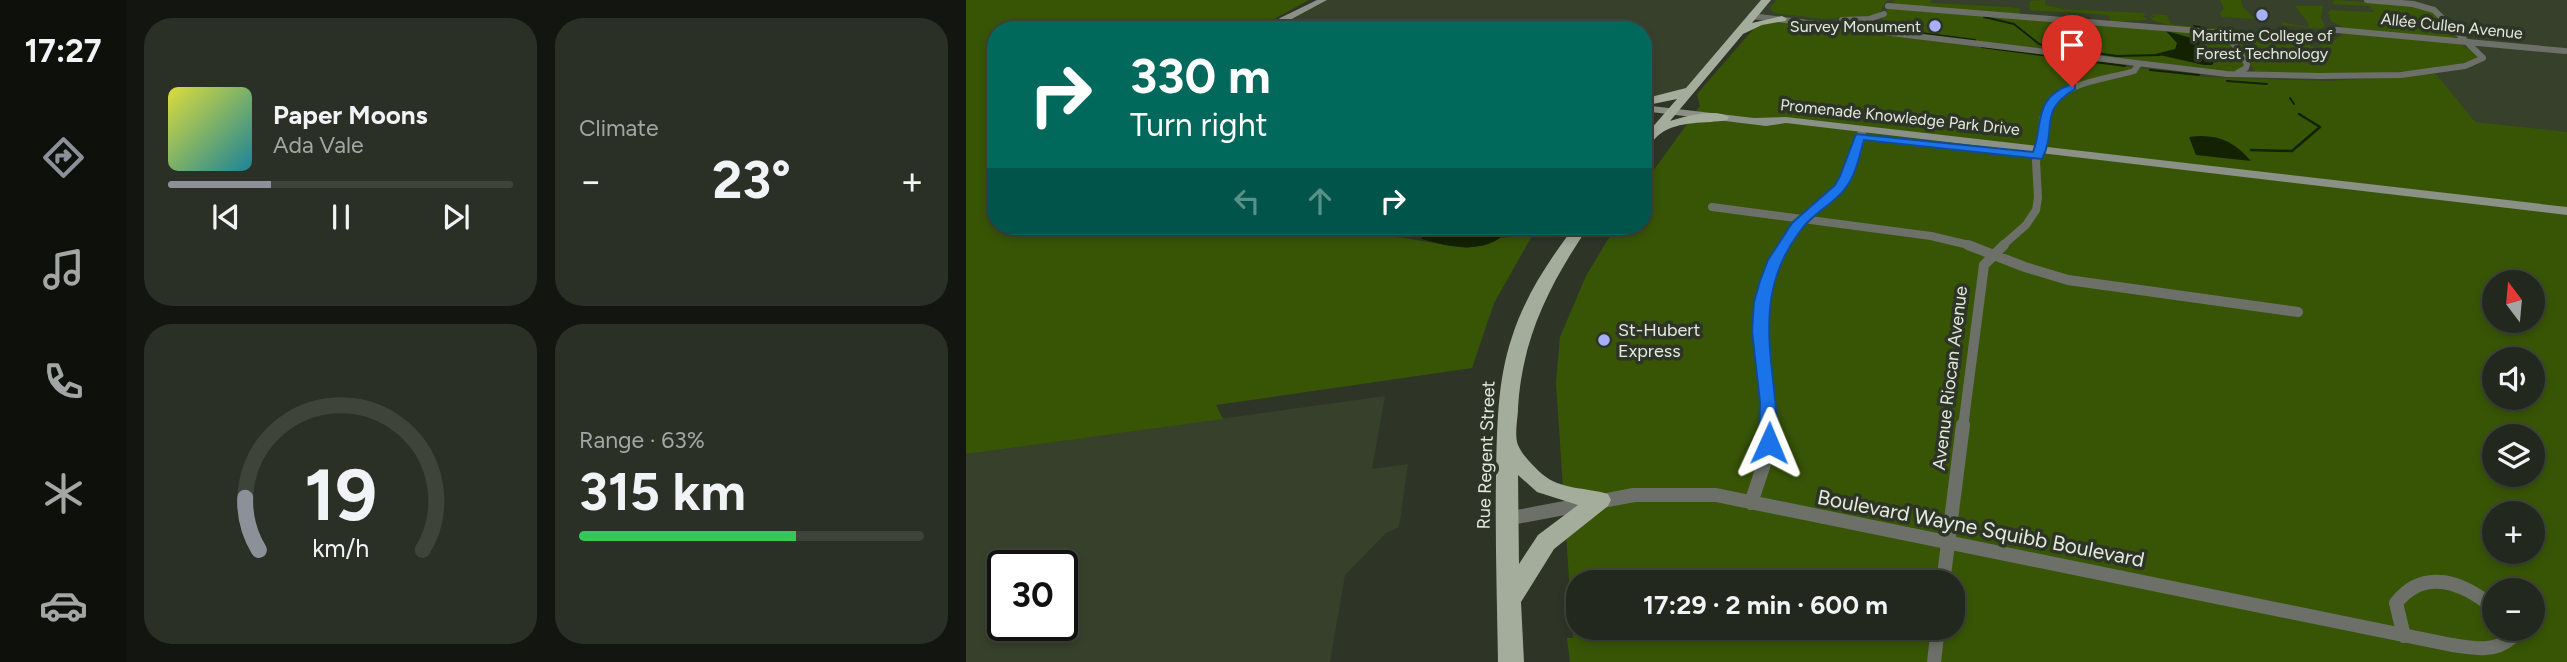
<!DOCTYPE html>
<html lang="en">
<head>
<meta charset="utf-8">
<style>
  body { margin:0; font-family:Figtree,sans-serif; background:#2a3026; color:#f1f3f6; height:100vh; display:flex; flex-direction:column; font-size:26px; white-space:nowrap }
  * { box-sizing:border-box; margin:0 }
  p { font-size:23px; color:#a2a6a4 }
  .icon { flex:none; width:38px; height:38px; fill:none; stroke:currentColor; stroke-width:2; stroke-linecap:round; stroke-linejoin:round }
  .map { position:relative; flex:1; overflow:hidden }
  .side { display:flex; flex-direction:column; gap:18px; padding:18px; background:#131610; width:840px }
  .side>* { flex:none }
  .top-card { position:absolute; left:21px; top:21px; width:665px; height:214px; border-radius:28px; box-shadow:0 4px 10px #0003,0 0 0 2px #3f443b; background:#00695c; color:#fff; overflow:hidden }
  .needle { width:46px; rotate:344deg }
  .tools { position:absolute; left:1516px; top:270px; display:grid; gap:14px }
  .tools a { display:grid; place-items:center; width:63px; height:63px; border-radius:50%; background:#22281d; box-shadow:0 4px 10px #0003,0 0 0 2px #3f443b; font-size:35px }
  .speed { position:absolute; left:21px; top:550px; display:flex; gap:14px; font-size:35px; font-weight:700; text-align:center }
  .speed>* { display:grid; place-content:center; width:91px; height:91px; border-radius:50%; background:#22281d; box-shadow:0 4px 10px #0003,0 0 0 2px #3f443b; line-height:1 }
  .speed .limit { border:4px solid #111; border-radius:10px; background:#fff; color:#111 }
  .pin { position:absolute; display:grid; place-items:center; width:60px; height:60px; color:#fff; margin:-72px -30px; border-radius:50% 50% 50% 0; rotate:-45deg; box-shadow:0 0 7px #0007 }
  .pin .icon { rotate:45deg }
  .me { position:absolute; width:77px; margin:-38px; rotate:1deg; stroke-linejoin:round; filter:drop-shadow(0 0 5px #0008) }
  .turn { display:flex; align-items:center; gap:24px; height:147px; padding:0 28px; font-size:32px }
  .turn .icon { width:91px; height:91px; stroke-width:2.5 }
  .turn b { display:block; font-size:49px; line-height:60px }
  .lanes { display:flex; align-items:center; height:66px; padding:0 28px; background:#0003; justify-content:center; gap:35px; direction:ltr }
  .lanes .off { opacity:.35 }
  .big { font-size:52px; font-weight:700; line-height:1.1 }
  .side .card { flex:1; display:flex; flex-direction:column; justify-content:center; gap:10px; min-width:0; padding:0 24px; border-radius:28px; background:#2a3026 }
  .side .dial { align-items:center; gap:0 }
  .dial svg { height:182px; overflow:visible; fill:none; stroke:#3f443b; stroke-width:7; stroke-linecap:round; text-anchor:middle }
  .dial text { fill:#f1f3f6; stroke:none }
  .song { display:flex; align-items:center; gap:21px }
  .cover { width:84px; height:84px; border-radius:10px; background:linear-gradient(135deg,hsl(60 70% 55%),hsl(190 70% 35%)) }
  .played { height:7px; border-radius:4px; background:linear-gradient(90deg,#8c9099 30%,#3f443b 30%) }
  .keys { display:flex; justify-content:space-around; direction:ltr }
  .heat { display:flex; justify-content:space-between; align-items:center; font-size:38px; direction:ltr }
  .charge { height:10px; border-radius:5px; background:linear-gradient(90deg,#34c759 63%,#3f443b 0) }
  .side .tiles { flex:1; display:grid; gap:18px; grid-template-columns:repeat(2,1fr) }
  .trip { position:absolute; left:600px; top:570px; width:399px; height:70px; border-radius:28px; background:#22281d; box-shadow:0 4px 10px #0003,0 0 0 2px #3f443b; font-weight:700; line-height:70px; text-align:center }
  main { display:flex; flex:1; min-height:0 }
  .dock { display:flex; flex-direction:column; width:126px; justify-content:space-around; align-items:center; background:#0e100c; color:#a2a6a4 }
  .dock .icon { width:49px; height:49px }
  .dock .on { color:#8c9099 }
  .dock b { font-size:32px; color:#f1f3f6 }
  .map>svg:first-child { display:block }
</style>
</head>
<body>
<main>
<nav class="dock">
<b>17:27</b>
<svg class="icon on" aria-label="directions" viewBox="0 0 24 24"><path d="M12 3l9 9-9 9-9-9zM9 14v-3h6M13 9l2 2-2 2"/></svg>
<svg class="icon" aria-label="music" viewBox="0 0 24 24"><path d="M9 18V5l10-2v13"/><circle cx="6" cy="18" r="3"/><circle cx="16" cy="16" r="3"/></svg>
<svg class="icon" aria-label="phone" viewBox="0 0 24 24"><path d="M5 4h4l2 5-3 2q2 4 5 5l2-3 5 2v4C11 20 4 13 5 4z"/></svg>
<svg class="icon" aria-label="climate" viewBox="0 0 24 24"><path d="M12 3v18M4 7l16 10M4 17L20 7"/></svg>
<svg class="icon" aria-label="car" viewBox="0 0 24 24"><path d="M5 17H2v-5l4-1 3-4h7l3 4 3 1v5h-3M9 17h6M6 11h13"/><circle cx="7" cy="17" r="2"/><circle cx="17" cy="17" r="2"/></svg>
</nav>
<section class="side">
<div class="tiles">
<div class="card">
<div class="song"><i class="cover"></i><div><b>Paper Moons</b><p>Ada Vale</p></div></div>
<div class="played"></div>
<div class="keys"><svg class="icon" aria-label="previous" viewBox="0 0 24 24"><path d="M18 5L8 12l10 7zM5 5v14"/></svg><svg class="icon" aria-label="pause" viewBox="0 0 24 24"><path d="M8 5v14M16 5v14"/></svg><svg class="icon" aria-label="next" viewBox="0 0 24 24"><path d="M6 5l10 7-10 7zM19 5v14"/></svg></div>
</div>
<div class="card"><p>Climate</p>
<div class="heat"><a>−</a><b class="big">23°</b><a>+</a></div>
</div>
<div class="card dial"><svg viewBox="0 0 100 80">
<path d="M14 69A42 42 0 1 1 86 69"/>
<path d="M14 69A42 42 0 0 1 8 46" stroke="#8c9099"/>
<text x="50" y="56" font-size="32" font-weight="700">19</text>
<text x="50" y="72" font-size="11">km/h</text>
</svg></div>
<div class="card"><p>Range · 63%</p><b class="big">315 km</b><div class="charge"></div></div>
</div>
</section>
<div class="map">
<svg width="1601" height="662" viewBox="0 0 1601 662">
  <rect width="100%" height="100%" fill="#2e3527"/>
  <!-- built -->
  <path fill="#36402b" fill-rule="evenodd" d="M357,0H1601V135L1017,64L785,16L721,91L677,103V30H305Z
    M419,396L406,469L442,464L433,527L420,533L379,575L364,662H0V454ZM37,565H96V625H37Z"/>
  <!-- green -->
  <path fill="#385506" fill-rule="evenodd" d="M0,0H343L288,30H30V226H300L325,230L393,231L501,248L519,245L533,238L566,236L528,303L506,368L250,405L257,419L0,454Z
    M811,0H921L912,15L857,19L808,13L804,8Z
    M929,0H965V3L1043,7L1054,9L1053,14L1209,27L1186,20L1185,17H1189L1185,14L1201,15L1204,23L1209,25L1337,35L1335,43L1351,47L1359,40L1366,42L1376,34L1391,33L1492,43L1507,51L1511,57C1479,77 1330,75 1289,72L1270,40L1261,35L1281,64L1273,72L927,32L919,29C911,17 923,9 929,0Z
    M1079,0V5L1098,9L1180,13L1177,16L1182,20L1144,22L1143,15L1063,10L1064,1Z
    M1254,0H1275L1276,6L1289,19L1256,17L1254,13L1258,9Z
    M1368,0L1437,4L1467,12L1491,36L1486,38L1379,28L1365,21L1362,12L1365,10L1408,12L1404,6L1366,4Z
    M1329,6H1357L1355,18L1359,26L1354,29L1317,25L1315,22L1342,27L1343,24Z
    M803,22L839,24L1240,77L1362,81L1470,74L1509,122L1601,132V662H604L601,638H607L606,621L601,625L605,609L590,383L594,337L620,276L650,226H677V185L734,106L731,94L783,34L789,28ZM1528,282H1566V320H1528ZM1528,359H1566V397H1528ZM1528,436H1566V474H1528ZM1528,513H1566V551H1528ZM612,583H987V628H612ZM1528,590H1566V628H1528Z"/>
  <!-- water -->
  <path fill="#132200" d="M1200,31L1233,40L1235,42L1229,51L1248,62L1246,65H1238L1189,54L1209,49L1211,43Z
    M1223,137C1250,133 1268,141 1285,161L1230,155Z
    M468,226H545C526,256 485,248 456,239L454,234L455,231Z"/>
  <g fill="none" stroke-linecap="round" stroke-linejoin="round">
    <!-- stream-far1 -->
    <path stroke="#132200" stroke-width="2" d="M1018,17L1048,24L1073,44L1081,46L1151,56L1194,55
      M874,22L913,28
      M1228,26L1271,35
      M931,30L1009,40
      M1016,47L1159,66
      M1184,70L1233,75
      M1261,81L1301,84
      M1324,98L1328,104"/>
    <!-- stream -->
    <path stroke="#132200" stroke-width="2.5" d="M1285,150L1326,151L1354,127L1333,114"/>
    <!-- street-far3 -->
    <path stroke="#6c7068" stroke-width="6" d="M922,6L1247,32C1265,37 1272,48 1281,64L1280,68L1271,73
      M785,16L1261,74L1354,76L1435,75L1499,66L1517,58L1468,10L1447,4L1401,0
      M876,20L903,19L918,14
      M1371,30L1599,51
      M1082,107C1102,81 1138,80 1168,71L1172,65"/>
    <!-- street-far2 -->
    <path stroke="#6c7068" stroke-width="8" d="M746,207L965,236L1007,246
      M817,246L838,219L875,185L897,130
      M1036,246L1060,225L1070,210L1072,198L1070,161L1076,143L1077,119L1083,106"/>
    <!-- street-far1 -->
    <path stroke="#6c7068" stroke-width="10" d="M1002,245L1059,267L1102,280L1332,312
      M804,427C805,357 775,312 818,245
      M997,427L1018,265L1038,245"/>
    <!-- street -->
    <path stroke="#6c7068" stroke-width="14" d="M785,503L800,458L804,425
      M540,519L668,495H750L1486,645C1507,648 1528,653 1545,638L1543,628
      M977,583L997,425
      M1438,636L1430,603C1458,567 1497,582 1528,608
      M968,662L972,628"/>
    <!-- secondary -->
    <path fill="#8b9186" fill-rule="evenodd" d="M351,0H361L320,22L311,30H301L314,18Z
      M677,105L788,118L820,117L1601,207V215L820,123L800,126L677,111Z"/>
    <!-- primary -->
    <path fill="#a4ac9c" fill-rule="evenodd" d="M795,0H805L786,23L816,16L821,19L819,21L796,25L777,34L704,121C719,116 750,108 763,117L761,120C740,124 713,120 694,134C687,139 685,146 677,150V138L711,99L677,106V99L720,88Z
      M609,226H623C584,283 556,338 552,408C552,418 548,435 552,445C556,455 568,467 576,474C595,490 619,487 642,494L645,500L642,506L588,549L555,602L558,662H532C531,600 529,537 530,475C531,429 531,381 546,337C559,296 583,260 609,226ZM552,475L571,492L612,505L572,535L553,564Z"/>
  </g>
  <!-- route -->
  <path fill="#1a73e8" stroke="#114b97" stroke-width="2" d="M1106,84L1109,85V89C1071,112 1092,128 1076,159L898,140C893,157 890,176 878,190C866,205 846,214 835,230C782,299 811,365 812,443L809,448H796L793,443L794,402L786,331L788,302L794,281L802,260L826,223L869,185L874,176L890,134L1067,152C1078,123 1066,98 1106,84Z"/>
  <!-- markers -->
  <g fill="#a8b0fc" stroke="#2e3527" stroke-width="2.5">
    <circle cx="1296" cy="15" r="7"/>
    <circle cx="969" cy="26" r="7"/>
    <circle cx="638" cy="340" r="7"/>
  </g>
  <g text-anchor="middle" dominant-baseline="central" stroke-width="7" stroke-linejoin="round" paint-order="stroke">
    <!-- far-poi labels -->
    <g font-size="16" fill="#e5eae0" stroke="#2e3527" text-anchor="end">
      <text x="955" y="26">Survey Monument</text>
      <text x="1296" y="35" text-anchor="middle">Maritime College of<tspan x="1296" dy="18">Forest Technology</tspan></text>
    </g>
    <!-- far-street labels -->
    <g font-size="16" fill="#e5eae0" stroke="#2e3527">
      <text transform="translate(1486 26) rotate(6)">Allée Cullen Avenue</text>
      <text transform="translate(934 117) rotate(6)">Promenade Knowledge Park Drive</text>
    </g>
    <!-- poi labels -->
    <g font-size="18" fill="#e5eae0" stroke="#2e3527" text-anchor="start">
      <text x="652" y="330">St-Hubert<tspan x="652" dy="21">Express</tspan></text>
    </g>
    <!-- street labels -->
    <g font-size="18" fill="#e5eae0" stroke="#2e3527">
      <text transform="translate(984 378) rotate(-83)">Avenue Riocan Avenue</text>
      <text transform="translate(520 455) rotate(-88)">Rue Regent Street</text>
    </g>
    <!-- near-street labels -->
    <g font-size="21" fill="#e5eae0" stroke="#2e3527">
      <text transform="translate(1015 528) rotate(11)">Boulevard Wayne Squibb Boulevard</text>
    </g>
  </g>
</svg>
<div class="tools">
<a><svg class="needle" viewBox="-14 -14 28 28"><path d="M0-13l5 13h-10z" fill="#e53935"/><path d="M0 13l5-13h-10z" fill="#a2a6a4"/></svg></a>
<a><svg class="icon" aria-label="sound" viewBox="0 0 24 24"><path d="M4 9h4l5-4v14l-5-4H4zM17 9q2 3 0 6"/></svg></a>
<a><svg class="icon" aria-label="layers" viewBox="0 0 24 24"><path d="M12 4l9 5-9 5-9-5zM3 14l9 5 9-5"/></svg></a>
<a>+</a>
<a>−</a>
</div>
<div class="speed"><div class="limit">30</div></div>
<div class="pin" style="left:1106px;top:87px;background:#d93025"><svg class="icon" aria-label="arrive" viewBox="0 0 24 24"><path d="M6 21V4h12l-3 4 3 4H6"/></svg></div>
<svg class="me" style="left:803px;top:443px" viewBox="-20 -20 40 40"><path d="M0-17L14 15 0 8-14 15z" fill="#1a73e8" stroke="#fff" stroke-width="4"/></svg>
<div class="trip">17:29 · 2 min · 600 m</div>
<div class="top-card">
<div class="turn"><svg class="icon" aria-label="right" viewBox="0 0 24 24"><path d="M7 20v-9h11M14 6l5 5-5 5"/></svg><div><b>330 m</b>Turn right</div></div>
<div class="lanes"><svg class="icon off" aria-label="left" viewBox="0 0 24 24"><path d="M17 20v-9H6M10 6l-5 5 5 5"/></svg><svg class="icon off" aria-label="ahead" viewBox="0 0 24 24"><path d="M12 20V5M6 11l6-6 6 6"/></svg><svg class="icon" aria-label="right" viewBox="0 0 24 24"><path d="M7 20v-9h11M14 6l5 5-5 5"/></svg></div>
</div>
</div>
</main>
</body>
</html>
